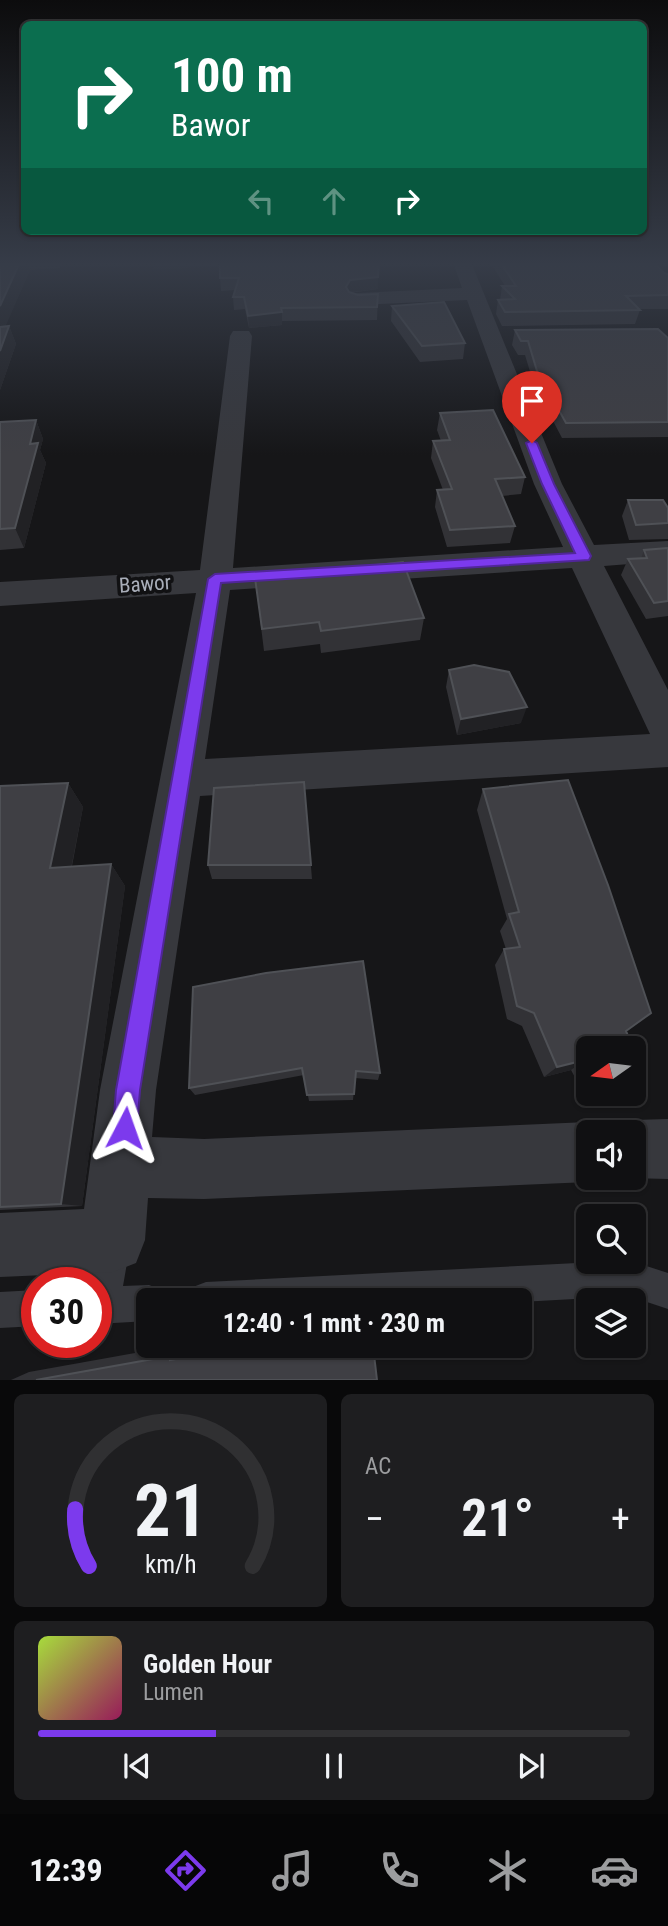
<!DOCTYPE html>
<html lang="id">
<head>
<meta charset="utf-8">
<style>
  body { margin:0; font-family:"Roboto Condensed",sans-serif; background:#1e1e20; color:#f1f3f6; height:100vh; display:flex; flex-direction:column; font-size:26px; white-space:nowrap }
  * { box-sizing:border-box; margin:0 }
  p { font-size:23px; color:#9c9d9f }
  .icon { flex:none; width:38px; height:38px; fill:none; stroke:currentColor; stroke-width:2; stroke-linecap:round; stroke-linejoin:round }
  .map { position:relative; height:1380px; overflow:hidden }
  .sheet { display:flex; flex-direction:column; gap:14px; padding:14px; background:#09090a; flex:1 }
  .sheet>* { flex:none }
  .top-card { position:absolute; left:21px; top:21px; width:626px; height:214px; border-radius:10px; box-shadow:0 2px 5px #0004,0 0 0 2px #303032; background:#0b6e4f; color:#fff; overflow:hidden }
  .needle { width:46px; rotate:256deg }
  .fabs { position:absolute; left:576px; top:1036px; display:grid; gap:14px }
  .fabs a { display:grid; place-items:center; width:70px; height:70px; border-radius:10px; background:#101012; box-shadow:0 2px 5px #0004,0 0 0 2px #303032; font-size:35px }
  .speed { position:absolute; left:21px; top:1267px; display:flex; gap:14px; font-size:35px; font-weight:700; text-align:center }
  .speed>* { display:grid; place-content:center; width:91px; height:91px; border-radius:50%; background:#101012; box-shadow:0 2px 5px #0004,0 0 0 2px #303032; line-height:1 }
  .speed .limit { border:10px solid #d22; background:#fff; color:#111 }
  .pin { position:absolute; display:grid; place-items:center; width:60px; height:60px; color:#fff; margin:-72px -30px; border-radius:50% 50% 50% 0; rotate:-45deg; box-shadow:0 0 7px #0007 }
  .pin .icon { rotate:45deg }
  .me { position:absolute; width:77px; margin:-38px; rotate:4deg; stroke-linejoin:round; filter:drop-shadow(0 0 5px #0008) }
  .turn { display:flex; align-items:center; gap:24px; height:147px; padding:0 35px; font-size:32px }
  .turn .icon { width:91px; height:91px; stroke-width:2.5 }
  .turn b { display:block; font-size:49px; line-height:60px }
  .lanes { display:flex; align-items:center; height:66px; padding:0 35px; background:#0003; justify-content:center; gap:35px; direction:ltr }
  .lanes .off { opacity:.35 }
  .big { font-size:52px; font-weight:700; line-height:1.1 }
  .sheet .tile { flex:1; display:flex; flex-direction:column; justify-content:center; gap:10px; min-width:0; padding:0 24px; border-radius:10px; background:#1e1e20 }
  .sheet .dial { align-items:center; gap:0 }
  .dial svg { height:182px; overflow:visible; fill:none; stroke:#303032; stroke-width:7; stroke-linecap:round; text-anchor:middle }
  .dial text { fill:#f1f3f6; stroke:none }
  .song { display:flex; align-items:center; gap:21px }
  .cover { width:84px; height:84px; border-radius:10px; background:linear-gradient(135deg,hsl(80 70% 55%),hsl(330 70% 35%)) }
  .played { height:7px; border-radius:4px; background:linear-gradient(90deg,#7c3aed 30%,#303032 30%) }
  .keys { display:flex; justify-content:space-around; direction:ltr }
  .heat { display:flex; justify-content:space-between; align-items:center; font-size:38px; direction:ltr }
  .sheet .tiles { flex:1; display:grid; gap:14px; grid-template-columns:1fr 1fr }
  .tile:last-child { grid-column:span 2 }
  .trip { position:absolute; left:136px; top:1288px; width:396px; height:70px; border-radius:10px; background:#101012; box-shadow:0 2px 5px #0004,0 0 0 2px #303032; font-weight:700; line-height:70px; text-align:center }
  .dock { display:flex; height:112px; justify-content:space-around; align-items:center; background:#060607; color:#9c9d9f }
  .dock .icon { width:49px; height:49px }
  .dock .current { color:#7c3aed }
  .dock b { font-size:32px; color:#f1f3f6 }
  .map>svg:first-child { display:block }
</style>
</head>
<body>
<div class="map">
<svg width="668" height="1380" viewBox="0 0 668 1380">
  <rect width="100%" height="100%" fill="#161618"/>
  <g fill="none" stroke-linecap="round" stroke-linejoin="round">
    <!-- service -->
    <path fill="#37383d" fill-rule="evenodd" d="M112,1228L124,1234L130,1246L123,1286L149,1285L162,1290L166,1300H149V1321L96,1324V1283H87L100,1234Z
      M597,1262H634L668,1273V1309L629,1296L520,1302L188,1300L193,1287L206,1282Z
      M37,1290V1326L0,1328V1292Z"/>
    <!-- minor -->
    <path fill="#37383d" fill-rule="evenodd" d="M453,262H471L562,484L594,545L668,541V561L604,566L668,690V767L200,796L156,1090L152,1137L204,1139L588,1122L610,1132H588V1178H598L588,1182L204,1199L148,1198L145,1240L136,1263L113,1272L0,1277V1213L84,1209L100,1090L196,593L0,606V582L200,570L230,336L233,331H249L252,336L233,568L563,547L534,484L467,300L358,305L351,303L348,299L351,295L358,293L462,288ZM572,568L650,734L205,759L230,590Z
      M668,1119V1179L629,1178H634V1132H611L613,1129L634,1120Z"/>
  </g>
  <!-- wall -->
  <path fill="#323236" d="M0,262H66L60,263V268L30,270L5,326H9L16,344L0,390Z
    M220,262L378,289L350,293L358,295L378,294L377,320L282,321V325L249,328L245,309L234,310L233,297L235,290L221,291L220,278Z
    M490,262H654L664,273L668,274V309H639L640,310L635,324L502,326L496,314L498,300H500L502,286H505Z
    M392,306L465,343L463,359L420,362L391,321Z
    M515,330L668,338V437L562,438L534,385L525,355H518L512,345Z
    M440,413L525,477L521,494L502,496L515,526L510,543L447,547L435,507L437,490H443L431,458L433,441H441L437,430Z
    M36,420L43,439L40,450L46,463L24,548L0,550V422Z
    M628,500L668,508V539L629,540L622,516Z
    M668,548V616L646,619L621,575L628,559H641L644,550Z
    M255,578L424,618L420,640L321,653L320,644L264,651Z
    M449,670L521,723L457,735L446,687Z
    M304,782L312,879H212L208,865Z
    M68,783L83,807L72,866L111,864L125,886L82,1206L0,1210V786Z
    M483,789L588,1048V1083H578L571,1070L544,1077L522,1026L507,1019L495,965L504,949H506L500,931L507,919L477,810Z
    M193,987L380,1073L378,1080L355,1078L353,1100L309,1101L304,1075L195,1095L189,1088Z
    M174,1346H187V1348L198,1346H373L377,1380H11L29,1372Z"/>
  <!-- shaded-wall -->
  <path fill="#212124" d="M20,262H27L30,270L0,339V306Z
    M152,262H216V266L154,270Z
    M378,277V289L350,292L345,299L346,287L350,280Z
    M282,312V325L249,328L248,316Z
    M9,326L16,344L0,390V351Z
    M36,420L43,439L40,450L46,463L24,548L15,528L30,444Z
    M527,707L521,723L457,735L461,719Z
    M68,783L83,807L67,889L50,868Z
    M111,864L125,886L82,1206L61,1204Z
    M585,1060L571,1070L544,1077L557,1067Z
    M184,1346H187V1348L170,1360V1356Z"/>
  <!-- building -->
  <path fill="#3f3f44" stroke="#4f5156" stroke-width="2" d="M0,262H20L0,306Z
    M220,262H379L378,277L350,280L346,287L349,292L358,295L378,294L377,307L281,308L282,312L248,316L244,297H233L239,278H220Z
    M500,262H654L664,273L668,274V295L626,296L640,310L505,312L498,300L515,299L502,286H516Z
    M444,302L465,343L422,346L392,306Z
    M9,326L0,351V327Z
    M658,329L668,338V422L566,423L537,371L528,341H521L515,330Z
    M493,410L525,477L495,479L515,526L450,530L437,490L452,489L433,441L450,440L440,413Z
    M36,420L30,444L38,443L15,528L0,529V422Z
    M628,500H663L668,508V523L636,525Z
    M668,548V601L654,603L628,559L647,558L644,550Z
    M403,562L424,618L321,631L319,622L262,629L255,578Z
    M474,665L509,672L527,707L461,719L449,670Z
    M568,780L608,885L651,1013L626,1031L633,1048H588V1064L585,1060L557,1067L534,1013L517,1006L504,949L520,947L509,914L519,912L483,789Z
    M304,782L311,865H208L214,788Z
    M68,783L50,868L111,864L61,1204L0,1207V786Z
    M363,961L380,1073L356,1071L354,1094L307,1095L302,1068L189,1088L193,987L266,973Z
    M634,1050L642,1072H634Z
    M251,1346H373L377,1380H36L170,1356V1360Z"/>
  <!-- sky -->
  <linearGradient id="sky" x2="0" y2="1"><stop stop-color="#0c0c0d"/><stop offset="0.58" stop-color="#363c48"/><stop offset="1" stop-color="#363c48" stop-opacity="0"/></linearGradient>
  <rect width="668" height="455" fill="url(#sky)"/>
  <!-- route -->
  <path fill="#7c3aed" stroke="#51269a" stroke-width="2" d="M532,440L537,443L554,484L591,556L589,560L221,583L140,1090L137,1128L134,1136L125,1140L116,1136L113,1128L116,1090L208,579L215,574L575,553L542,484L526,443Z"/>
  <g text-anchor="middle" dominant-baseline="central" stroke-width="7" stroke-linejoin="round" paint-order="stroke">
    <!-- street labels -->
    <g font-size="21" fill="#a8adb8" stroke="#111113">
      <text transform="translate(145 584) rotate(-4)">Bawor</text>
    </g>
  </g>
</svg>
<div class="fabs">
<a><svg class="needle" viewBox="-14 -14 28 28"><path d="M0-13l5 13h-10z" fill="#e53935"/><path d="M0 13l5-13h-10z" fill="#9c9d9f"/></svg></a>
<a><svg class="icon" aria-label="sound" viewBox="0 0 24 24"><path d="M4 9h4l5-4v14l-5-4H4zM17 9q2 3 0 6"/></svg></a>
<a><svg class="icon" aria-label="search" viewBox="0 0 24 24"><circle cx="10" cy="10" r="6"/><path d="M15 15l6 6"/></svg></a>
<a><svg class="icon" aria-label="layers" viewBox="0 0 24 24"><path d="M12 4l9 5-9 5-9-5zM3 14l9 5 9-5"/></svg></a>
</div>
<div class="speed"><div class="limit">30</div></div>
<div class="pin" style="left:532px;top:443px;background:#d93025"><svg class="icon" aria-label="arrive" viewBox="0 0 24 24"><path d="M6 21V4h12l-3 4 3 4H6"/></svg></div>
<svg class="me" style="left:125px;top:1128px" viewBox="-20 -20 40 40"><path d="M0-17L14 15 0 8-14 15z" fill="#7c3aed" stroke="#fff" stroke-width="4"/></svg>
<div class="trip">12:40 · 1 mnt · 230 m</div>
<div class="top-card">
<div class="turn"><svg class="icon" aria-label="right" viewBox="0 0 24 24"><path d="M7 20v-9h11M14 6l5 5-5 5"/></svg><div><b>100 m</b>Bawor</div></div>
<div class="lanes"><svg class="icon off" aria-label="left" viewBox="0 0 24 24"><path d="M17 20v-9H6M10 6l-5 5 5 5"/></svg><svg class="icon off" aria-label="ahead" viewBox="0 0 24 24"><path d="M12 20V5M6 11l6-6 6 6"/></svg><svg class="icon" aria-label="right" viewBox="0 0 24 24"><path d="M7 20v-9h11M14 6l5 5-5 5"/></svg></div>
</div>
</div>
<section class="sheet">
<div class="tiles">
<div class="tile dial"><svg viewBox="0 0 100 80">
<path d="M14 69A42 42 0 1 1 86 69"/>
<path d="M14 69A42 42 0 0 1 8 44" stroke="#7c3aed"/>
<text x="50" y="56" font-size="32" font-weight="700">21</text>
<text x="50" y="72" font-size="11">km/h</text>
</svg></div>
<div class="tile"><p>AC</p>
<div class="heat"><a>−</a><b class="big">21°</b><a>+</a></div>
</div>
<div class="tile">
<div class="song"><i class="cover"></i><div><b>Golden Hour</b><p>Lumen</p></div></div>
<div class="played"></div>
<div class="keys"><svg class="icon" aria-label="previous" viewBox="0 0 24 24"><path d="M18 5L8 12l10 7zM5 5v14"/></svg><svg class="icon" aria-label="pause" viewBox="0 0 24 24"><path d="M8 5v14M16 5v14"/></svg><svg class="icon" aria-label="next" viewBox="0 0 24 24"><path d="M6 5l10 7-10 7zM19 5v14"/></svg></div>
</div>
</div>
</section>
<nav class="dock">
<b>12:39</b>
<svg class="icon current" aria-label="directions" viewBox="0 0 24 24"><path d="M12 3l9 9-9 9-9-9zM9 14v-3h6M13 9l2 2-2 2"/></svg>
<svg class="icon" aria-label="music" viewBox="0 0 24 24"><path d="M9 18V5l10-2v13"/><circle cx="6" cy="18" r="3"/><circle cx="16" cy="16" r="3"/></svg>
<svg class="icon" aria-label="phone" viewBox="0 0 24 24"><path d="M5 4h4l2 5-3 2q2 4 5 5l2-3 5 2v4C11 20 4 13 5 4z"/></svg>
<svg class="icon" aria-label="climate" viewBox="0 0 24 24"><path d="M12 3v18M4 7l16 10M4 17L20 7"/></svg>
<svg class="icon" aria-label="car" viewBox="0 0 24 24"><path d="M5 17H2v-5l4-1 3-4h7l3 4 3 1v5h-3M9 17h6M6 11h13"/><circle cx="7" cy="17" r="2"/><circle cx="17" cy="17" r="2"/></svg>
</nav>
</body>
</html>
